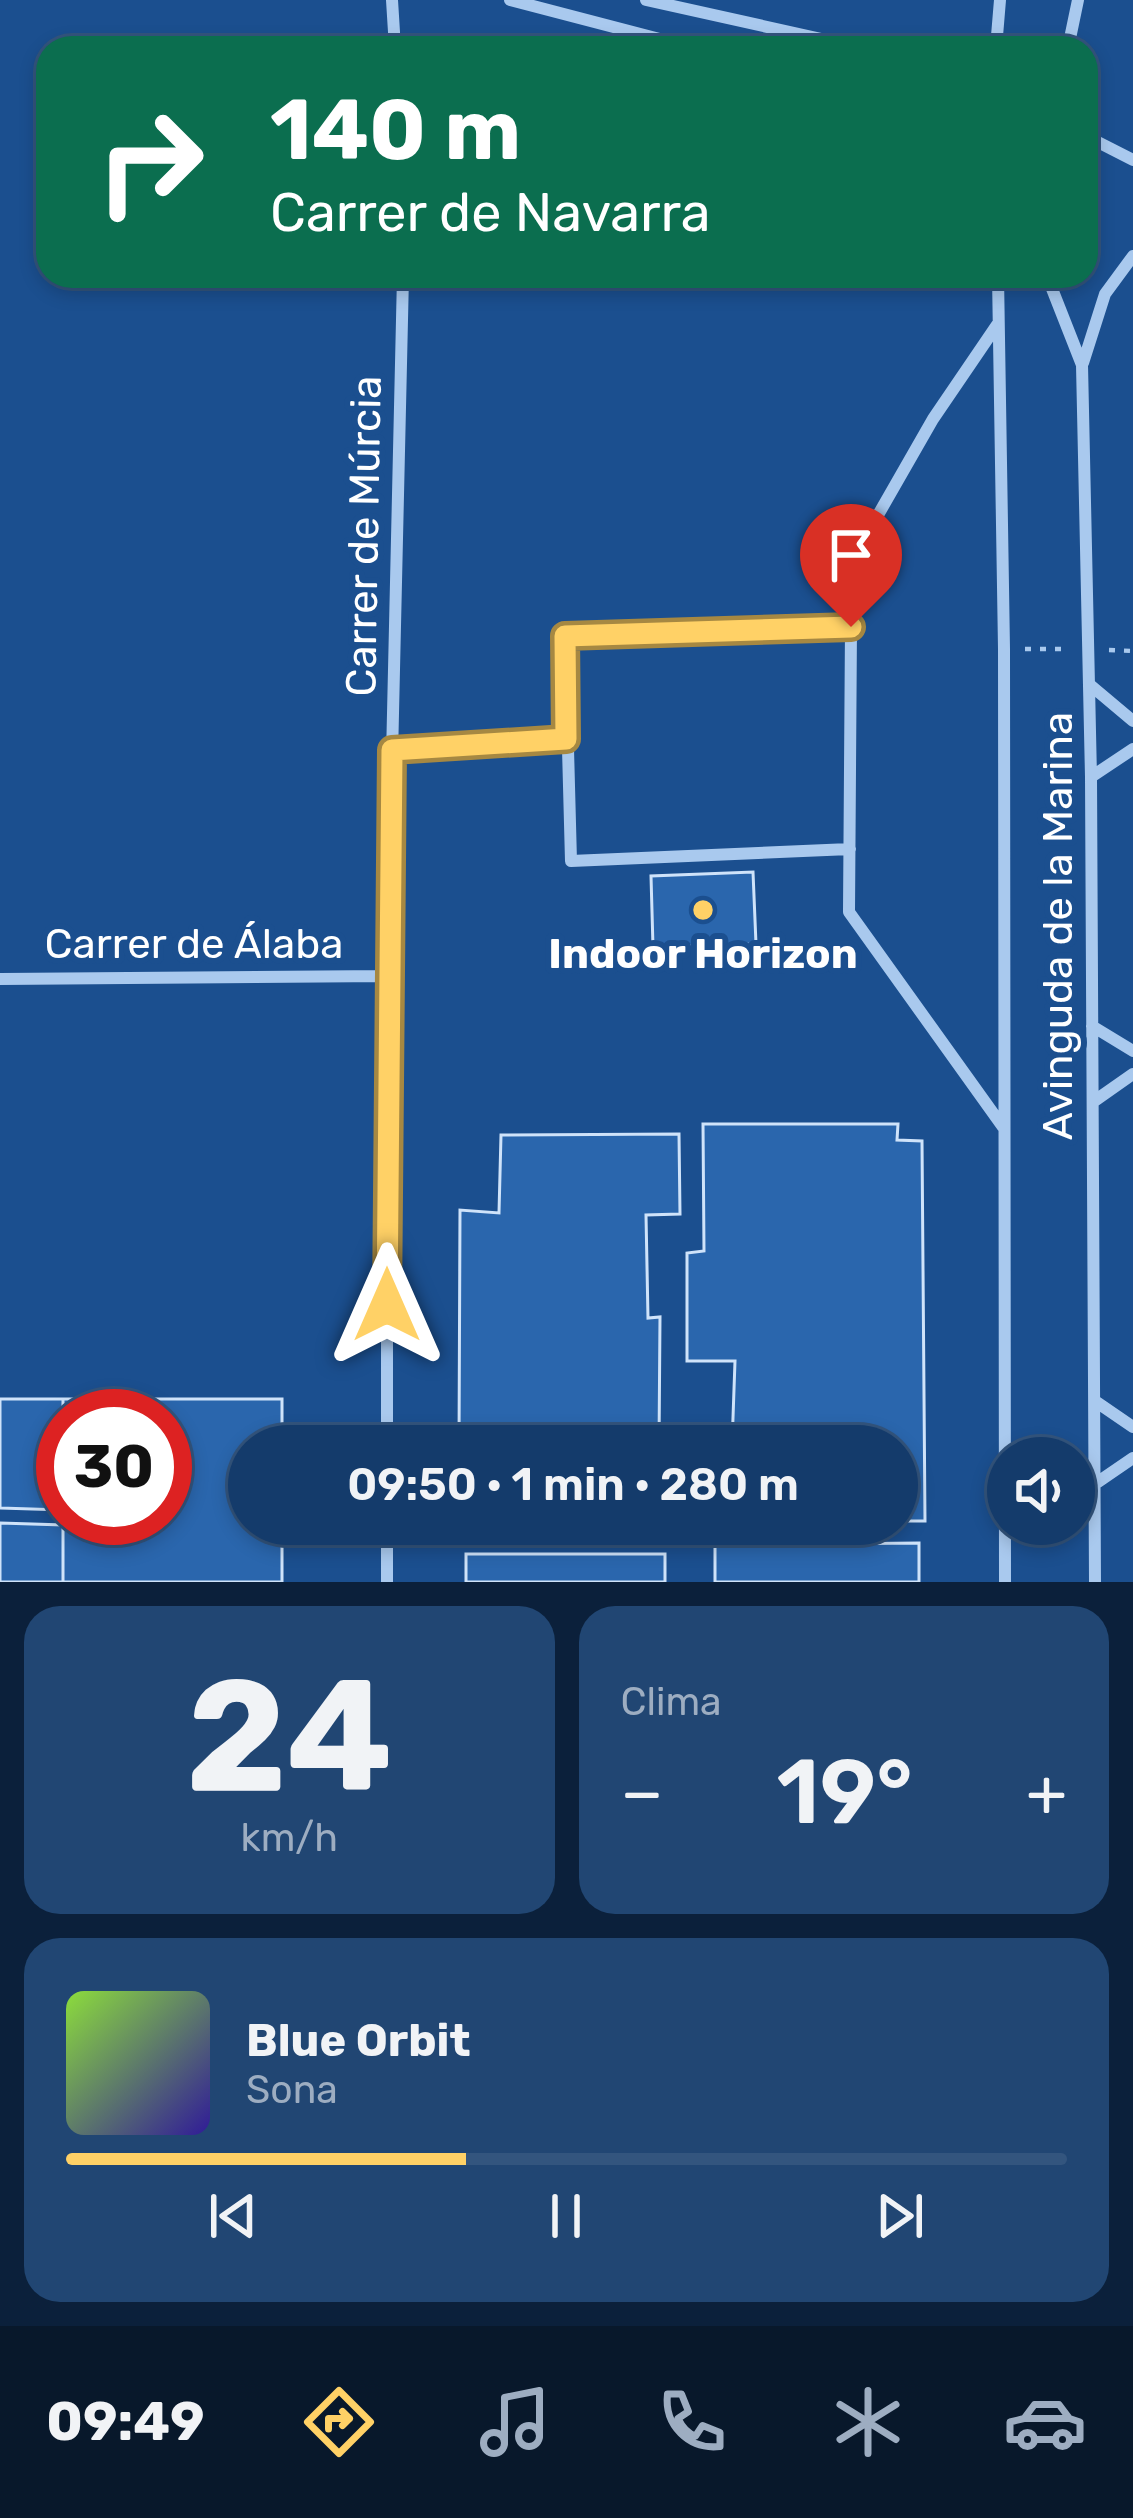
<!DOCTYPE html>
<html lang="es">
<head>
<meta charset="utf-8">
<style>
  body { margin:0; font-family:Rubik,sans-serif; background:#214673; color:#f1f3f6; height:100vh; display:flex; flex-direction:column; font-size:45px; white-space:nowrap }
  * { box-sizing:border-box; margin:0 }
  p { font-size:39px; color:#9dadc1 }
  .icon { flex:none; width:66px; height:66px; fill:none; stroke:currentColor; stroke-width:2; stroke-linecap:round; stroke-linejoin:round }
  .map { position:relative; height:1582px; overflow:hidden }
  .side { display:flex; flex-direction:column; gap:24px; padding:24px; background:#0b203b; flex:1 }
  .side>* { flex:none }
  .banner { position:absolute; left:36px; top:36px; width:1062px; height:252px; border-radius:36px; box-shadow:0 6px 18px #0003,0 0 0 3px #33557e; background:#0b6e4f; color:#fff; overflow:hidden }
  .fabs { position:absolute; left:987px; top:1437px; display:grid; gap:24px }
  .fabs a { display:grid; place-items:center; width:108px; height:108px; border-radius:50%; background:#143b6b; box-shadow:0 6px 18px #0003,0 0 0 3px #33557e; font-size:60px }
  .speed { position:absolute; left:36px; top:1389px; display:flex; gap:24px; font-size:60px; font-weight:700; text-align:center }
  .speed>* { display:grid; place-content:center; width:156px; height:156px; border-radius:50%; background:#143b6b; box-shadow:0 6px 18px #0003,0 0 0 3px #33557e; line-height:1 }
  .speed .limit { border:18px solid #d22; background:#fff; color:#111 }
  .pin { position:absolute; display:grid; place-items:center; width:102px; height:102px; color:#fff; margin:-123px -51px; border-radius:50% 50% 50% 0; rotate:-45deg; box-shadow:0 0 12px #0007 }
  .pin .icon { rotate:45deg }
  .me { position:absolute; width:132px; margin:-66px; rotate:0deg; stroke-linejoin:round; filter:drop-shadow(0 0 9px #0008) }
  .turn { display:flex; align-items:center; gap:42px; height:252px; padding:0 36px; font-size:54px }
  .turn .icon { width:156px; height:156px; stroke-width:2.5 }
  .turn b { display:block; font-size:84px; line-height:102px }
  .big { font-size:90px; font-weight:600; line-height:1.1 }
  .side .card { flex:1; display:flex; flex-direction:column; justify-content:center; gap:18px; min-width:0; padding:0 42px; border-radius:36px; background:#214673 }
  .side .dial { align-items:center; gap:0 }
  .dial b { font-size:156px; line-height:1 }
  .song { display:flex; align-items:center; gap:36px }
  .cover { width:144px; height:144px; border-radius:18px; background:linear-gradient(135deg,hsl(90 70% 55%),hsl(250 70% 35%)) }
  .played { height:12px; border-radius:6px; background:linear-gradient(90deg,#ffd166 40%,#33557e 40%) }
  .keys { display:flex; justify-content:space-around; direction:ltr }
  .heat { display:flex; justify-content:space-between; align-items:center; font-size:66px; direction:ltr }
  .side .tiles { flex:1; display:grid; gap:24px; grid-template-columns:1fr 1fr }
  .card:last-child { grid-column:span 2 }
  .trip { position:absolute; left:228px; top:1425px; width:690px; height:120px; border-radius:60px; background:#143b6b; box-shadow:0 6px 18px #0003,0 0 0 3px #33557e; font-weight:600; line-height:120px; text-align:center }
  .tab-bar { display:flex; height:192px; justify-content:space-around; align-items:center; background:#08182b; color:#9dadc1 }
  .tab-bar .icon { width:84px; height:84px }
  .tab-bar .active { color:#ffd166 }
  .tab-bar b { font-size:54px; color:#f1f3f6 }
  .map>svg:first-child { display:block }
</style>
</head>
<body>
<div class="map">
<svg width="1133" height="1582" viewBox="0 0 1133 1582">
  <rect width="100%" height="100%" fill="#1b4f8f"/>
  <!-- building -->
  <path fill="#2a66ad" stroke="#cfe3fa" stroke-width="3" d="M753,872L756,944L653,947L651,876Z
    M703,1124H898L897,1140L922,1141L925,1521H897V1446H732L735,1361H687V1253L704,1251Z
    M679,1134L680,1214L646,1215L648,1318L660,1317L659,1446H459L460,1210L499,1213L501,1135Z
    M0,1399H63V1510L0,1508Z
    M63,1399H282V1446H249V1524H282V1582H63V1518H165V1416H63Z
    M0,1523L63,1525V1582H0Z
    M459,1524H659V1529L459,1530Z
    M919,1543V1582H715V1545Z
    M466,1554H665V1582H466Z"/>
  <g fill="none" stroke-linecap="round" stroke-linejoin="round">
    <!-- path -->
    <path stroke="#a9c9ee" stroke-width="4.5" stroke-dasharray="6 9" stroke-linecap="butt" d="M1025,649H1067
      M1109,650L1133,651"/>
    <!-- street -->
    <path stroke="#a9c9ee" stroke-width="12" d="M392,0L395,48
      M510,0L694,48
      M646,0L862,48
      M996,48L1000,0
      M1002,48L1025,44L1042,48
      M1068,48L1078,0
      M1086,136L1133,160
      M998,276L1004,649L1005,1582
      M1047,276L1082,365L1091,777L1095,1582
      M997,325L933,419L858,550L851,627L849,912L1003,1127
      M1083,363L1105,294L1133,256
      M1089,684L1133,721
      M392,750L565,739
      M1091,777L1133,749
      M850,849L571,861L565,636L851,627
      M0,979L387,976
      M1092,1026L1133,1051
      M1093,1102L1133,1074
      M1095,1401L1133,1427
      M387,1446V976L403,276
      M1095,1484L1133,1458
      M387,1582V1524"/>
  </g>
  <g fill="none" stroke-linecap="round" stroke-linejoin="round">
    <!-- route casing -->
    <g stroke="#a68842" stroke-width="30">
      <path id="route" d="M387,1305L392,750L566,739L565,636L851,627"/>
    </g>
    <!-- route -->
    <use href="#route" stroke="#ffd166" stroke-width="21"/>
  </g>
  <!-- markers -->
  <circle fill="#ffd166" stroke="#1b4f8f" stroke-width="4.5" cx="703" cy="910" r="12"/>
  <g text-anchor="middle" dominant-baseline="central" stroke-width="12" stroke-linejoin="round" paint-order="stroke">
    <!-- street labels -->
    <g font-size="42" fill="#fff" stroke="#1b4f8f">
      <text transform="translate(364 536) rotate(-89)">Carrer de Múrcia</text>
      <text transform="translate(1058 926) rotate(-90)">Avinguda de la Marina</text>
      <text x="194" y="944">Carrer de Álaba</text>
    </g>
    <!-- poi labels -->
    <g font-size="42" font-weight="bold" fill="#fff" stroke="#1b4f8f">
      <text x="703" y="954">Indoor Horizon</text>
    </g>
  </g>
</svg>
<div class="fabs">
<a><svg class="icon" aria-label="sound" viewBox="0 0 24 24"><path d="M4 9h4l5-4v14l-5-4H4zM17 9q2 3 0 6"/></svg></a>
</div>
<div class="speed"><div class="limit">30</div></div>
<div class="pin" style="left:851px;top:627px;background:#d93025"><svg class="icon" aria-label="arrive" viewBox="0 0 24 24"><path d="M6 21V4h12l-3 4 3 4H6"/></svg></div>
<svg class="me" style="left:387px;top:1305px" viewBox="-20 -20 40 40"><path d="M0-17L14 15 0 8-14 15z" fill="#ffd166" stroke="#fff" stroke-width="4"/></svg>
<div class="trip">09:50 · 1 min · 280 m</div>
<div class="banner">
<div class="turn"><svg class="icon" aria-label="right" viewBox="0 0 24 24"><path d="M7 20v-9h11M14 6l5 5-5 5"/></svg><div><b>140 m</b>Carrer de Navarra</div></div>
</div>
</div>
<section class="side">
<div class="tiles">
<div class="card dial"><b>24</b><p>km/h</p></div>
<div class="card"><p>Clima</p>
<div class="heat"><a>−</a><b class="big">19°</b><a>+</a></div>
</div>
<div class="card">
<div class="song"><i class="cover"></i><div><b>Blue Orbit</b><p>Sona</p></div></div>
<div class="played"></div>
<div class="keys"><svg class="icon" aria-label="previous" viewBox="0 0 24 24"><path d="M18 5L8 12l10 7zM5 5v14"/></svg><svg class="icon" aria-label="pause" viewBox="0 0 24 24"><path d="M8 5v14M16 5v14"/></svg><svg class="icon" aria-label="next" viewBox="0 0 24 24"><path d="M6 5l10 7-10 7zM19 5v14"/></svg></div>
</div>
</div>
</section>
<nav class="tab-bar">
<b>09:49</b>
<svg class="icon active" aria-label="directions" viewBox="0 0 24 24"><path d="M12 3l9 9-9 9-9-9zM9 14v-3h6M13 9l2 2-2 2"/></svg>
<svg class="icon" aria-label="music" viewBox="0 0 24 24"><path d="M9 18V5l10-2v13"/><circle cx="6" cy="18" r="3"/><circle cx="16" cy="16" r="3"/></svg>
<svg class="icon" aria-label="phone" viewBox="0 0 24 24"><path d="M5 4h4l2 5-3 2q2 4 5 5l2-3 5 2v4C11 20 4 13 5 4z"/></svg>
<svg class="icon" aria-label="climate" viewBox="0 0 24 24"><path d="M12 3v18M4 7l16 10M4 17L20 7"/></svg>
<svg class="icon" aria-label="car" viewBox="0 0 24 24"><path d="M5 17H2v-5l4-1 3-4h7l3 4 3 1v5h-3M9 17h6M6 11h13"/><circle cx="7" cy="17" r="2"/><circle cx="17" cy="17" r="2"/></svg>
</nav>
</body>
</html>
